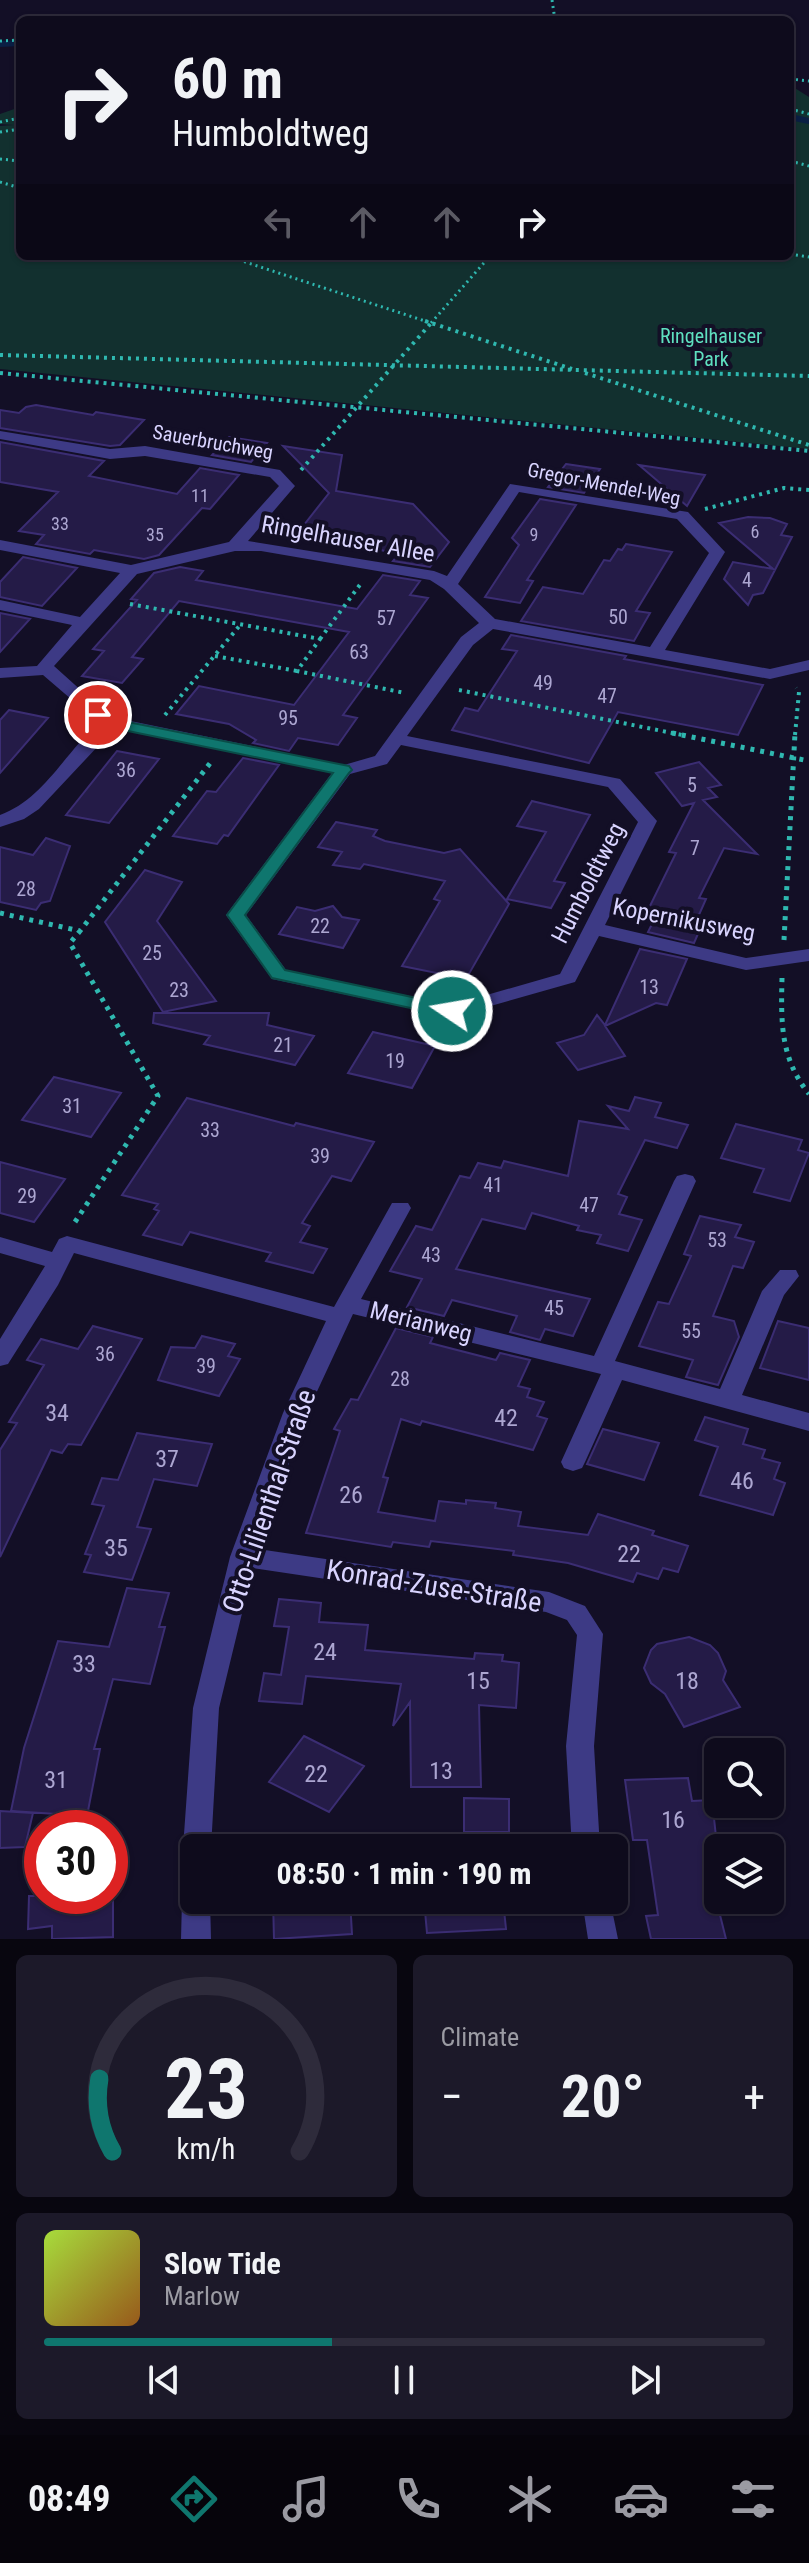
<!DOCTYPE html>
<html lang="en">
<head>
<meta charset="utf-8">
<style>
  body { margin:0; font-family:"Roboto Condensed",sans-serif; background:#1c1929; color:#f1f3f6; height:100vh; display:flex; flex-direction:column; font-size:30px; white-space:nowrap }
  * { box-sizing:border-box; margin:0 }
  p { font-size:26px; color:#9b9ba3 }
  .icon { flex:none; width:44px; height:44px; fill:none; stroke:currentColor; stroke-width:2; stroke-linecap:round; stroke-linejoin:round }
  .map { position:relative; height:1939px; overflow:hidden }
  .side { display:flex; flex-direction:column; gap:16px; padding:16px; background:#08060f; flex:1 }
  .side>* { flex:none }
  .guide { position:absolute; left:16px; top:16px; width:778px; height:244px; border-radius:12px; box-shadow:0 2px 6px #0004,0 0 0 2px #2e2b3b; background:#0e0b1c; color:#f1f3f6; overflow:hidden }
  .fabs { position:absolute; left:704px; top:1738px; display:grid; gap:16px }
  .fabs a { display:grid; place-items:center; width:80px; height:80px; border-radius:12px; background:#0e0b1c; box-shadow:0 2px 6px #0004,0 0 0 2px #2e2b3b; font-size:40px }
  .speed { position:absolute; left:24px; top:1810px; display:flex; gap:16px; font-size:40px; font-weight:700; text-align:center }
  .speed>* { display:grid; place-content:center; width:104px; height:104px; border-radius:50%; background:#0e0b1c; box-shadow:0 2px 6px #0004,0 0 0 2px #2e2b3b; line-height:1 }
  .speed .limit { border:12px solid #d22; background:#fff; color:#111 }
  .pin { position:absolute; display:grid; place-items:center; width:68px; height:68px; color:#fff; margin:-34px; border:4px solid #fff; border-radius:50%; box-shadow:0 2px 8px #0007 }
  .me { position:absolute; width:88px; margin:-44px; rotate:282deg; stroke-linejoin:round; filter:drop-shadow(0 0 6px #0008) }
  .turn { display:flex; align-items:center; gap:28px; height:168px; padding:0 24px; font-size:36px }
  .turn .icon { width:104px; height:104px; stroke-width:2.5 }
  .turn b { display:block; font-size:56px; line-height:68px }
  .lanes { display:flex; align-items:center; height:76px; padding:0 24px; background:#0003; justify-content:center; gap:40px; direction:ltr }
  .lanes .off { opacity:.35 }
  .big { font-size:60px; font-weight:700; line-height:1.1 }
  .side .card { flex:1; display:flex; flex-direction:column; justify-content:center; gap:12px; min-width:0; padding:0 28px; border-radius:12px; background:#1c1929 }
  .side .dial { align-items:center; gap:0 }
  .dial svg { height:208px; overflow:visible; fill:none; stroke:#2e2b3b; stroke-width:7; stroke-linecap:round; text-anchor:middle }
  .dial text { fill:#f1f3f6; stroke:none }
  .song { display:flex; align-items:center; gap:24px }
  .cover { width:96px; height:96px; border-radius:12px; background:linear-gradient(135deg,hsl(80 70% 55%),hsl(30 70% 35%)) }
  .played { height:8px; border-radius:4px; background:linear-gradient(90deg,#0f766e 40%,#2e2b3b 40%) }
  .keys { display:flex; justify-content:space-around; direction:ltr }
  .heat { display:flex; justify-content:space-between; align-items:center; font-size:44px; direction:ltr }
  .side .tiles { flex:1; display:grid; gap:16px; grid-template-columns:1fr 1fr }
  .card:last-child { grid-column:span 2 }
  .trip { position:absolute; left:180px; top:1834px; width:448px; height:80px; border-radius:12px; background:#0e0b1c; box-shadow:0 2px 6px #0004,0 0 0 2px #2e2b3b; font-weight:700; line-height:80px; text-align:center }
  .tab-bar { display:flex; height:128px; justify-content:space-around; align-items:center; background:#06040b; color:#9b9ba3 }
  .tab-bar .icon { width:56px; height:56px }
  .tab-bar .current { color:#0f766e }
  .tab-bar b { font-size:36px; color:#f1f3f6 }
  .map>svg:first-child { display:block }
</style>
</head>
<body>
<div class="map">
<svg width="809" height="1939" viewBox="0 0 809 1939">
  <rect width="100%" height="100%" fill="#130f26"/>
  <!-- green -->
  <path fill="#12302f" d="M790,85L809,97V449L0,369V126L14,125L0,124V114L20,107V256H790Z"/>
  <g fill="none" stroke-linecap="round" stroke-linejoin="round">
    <!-- stream -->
    <path stroke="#0a1f44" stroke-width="6" d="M0,44L20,43
      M790,117L809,121"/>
  </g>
  <!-- building -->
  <path fill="#241b47" stroke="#3b2d73" stroke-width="2" d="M36,405L93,415L96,412L144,420L120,445L110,446L0,428V410L19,413L26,407Z
    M229,437L267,443L251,462L212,455Z
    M0,442L104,461L89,476L177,494L200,468L239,475L210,509L202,508L159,555L144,559L94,550L90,554L36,544L44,535L19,531L58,492L0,482Z
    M283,446L342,455L336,491L413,504L449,542L430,567L393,561L399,554L305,534L307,531L300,530L329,493Z
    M566,464L600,469L584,493L548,487Z
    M639,465L705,475L687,506Z
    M540,499L576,505L527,580L533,581L520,603L485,597L519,545L512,538Z
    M748,517L770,518L787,524L781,535L792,537L763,593L753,595L748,605L724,579L733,562L773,569L719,523Z
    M626,544L672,552L636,611L650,613L634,641L521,621L543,587L583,594L604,560L610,561L618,549L622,550Z
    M23,557L77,568L42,606L0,597V582Z
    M180,567L203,571L196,580L357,609L383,575L420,581L410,595L428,598L343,715L357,718L338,745L298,738L289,751L253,743L256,740L229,724L176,714L199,686L294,705L349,632L179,601L132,657L143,659L122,683L82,676L104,651L93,649L137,600L131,599L154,573Z
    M0,613L30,619L0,652Z
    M511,635L626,656L624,659L763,685L738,735L618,712L589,763L452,730L465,708L478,711L517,651L502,649Z
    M9,710L48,718L0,773V720Z
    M117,751L159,759L109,823L66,815Z
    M243,758L279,765L228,836L224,835L217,844L173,836L207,791L216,792Z
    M699,762L721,785L708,788L717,797L703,800L757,854L724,848L699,898L706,899L694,926L701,927L694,943L648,932L655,918L645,916L676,853L669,852L694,803L682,806L656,773Z
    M532,801L590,815L554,881L565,883L551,908L507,899L546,832L517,826Z
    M336,822L377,830L373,836L385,841L444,853L460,849L509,904L466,979L402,966L440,901L434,899L445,881L364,864L360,869L333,865L342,852L318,847Z
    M46,838L70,846L50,901L41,903L36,910L0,902V847L33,855Z
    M145,870L182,882L157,921L216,1001L163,1012L105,922Z
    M333,906L342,917L359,920L343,948L279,934L297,907L315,911Z
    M640,949L687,959L667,1005L656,1003L605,1026L625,1056L578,1070L557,1043L584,1035L597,1015L605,1025Z
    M154,1013H269L267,1025L314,1036L295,1065L204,1044L210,1036L153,1023Z
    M373,1032L435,1046L412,1088L348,1073Z
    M54,1077L121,1093L91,1137L22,1120Z
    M635,1097L661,1103L655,1117L688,1125L677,1148L645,1140L618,1194L627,1197L619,1214L642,1220L628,1251L597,1243L601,1235L577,1230L579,1226L532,1213L525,1229L482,1219L456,1269L590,1299L573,1336L545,1329L540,1340L510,1332L517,1316L452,1300L444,1316L407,1307L422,1279L390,1271L416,1226L432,1230L460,1176L470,1178L478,1163L501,1168L504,1161L568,1176L579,1121L628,1129L608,1106L629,1111Z
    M187,1098L294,1126L296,1123L374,1142L351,1181L332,1176L302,1223L310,1226L300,1242L327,1249L313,1273L266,1261L271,1253L190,1232L182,1245L143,1235L159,1211L154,1209L158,1204L122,1195Z
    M736,1124L802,1140L798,1150L809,1153L790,1201L754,1192L764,1169L721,1158Z
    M0,1162L65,1179L34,1222L0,1213Z
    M700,1216L741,1225L735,1237L754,1242L743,1268L733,1266L713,1316L734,1321L739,1337L718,1385L686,1377L693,1360L639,1346L658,1302L669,1304L691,1256L684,1254Z
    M778,1321L809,1328V1380L760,1368Z
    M93,1326L142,1339L81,1445L68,1444L62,1453L51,1450L0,1557V1450L17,1423L9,1422L44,1365L27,1360L41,1339L78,1349Z
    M396,1328L433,1337L430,1343L496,1360L500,1353L530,1360L518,1386L530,1389L527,1397L544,1402L537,1416L547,1419L533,1450L422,1421L420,1425L401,1419L383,1477L388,1478L378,1512L435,1521L439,1501L466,1504V1500L496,1503L495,1508L521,1512L518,1526L588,1535L598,1514L654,1531L652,1535L688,1546L678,1572L663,1568L658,1579L637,1573L633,1582L568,1563L513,1555L514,1551L431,1541L429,1547L393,1542L391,1547L306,1533L340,1431L334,1429L351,1399L358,1400Z
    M202,1336L235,1344L228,1356L240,1359L219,1396L158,1380L171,1347L195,1348Z
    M705,1417L748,1429L743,1444L765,1450L762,1458L780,1463L774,1479L785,1483L773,1515L700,1495L718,1447L695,1440Z
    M603,1429L659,1443L644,1480L587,1464Z
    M137,1433L212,1444L197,1486L154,1479L137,1527L151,1529L132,1580L84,1572L91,1555L85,1554L104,1506L92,1504L102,1478L118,1480Z
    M127,1588L169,1593L159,1627H165L150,1684L113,1679L94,1749H100L87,1816L11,1811L24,1748L58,1641L109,1647Z
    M279,1599L321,1603L319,1622L368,1625L365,1650L474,1659L475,1653L503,1655L502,1661L519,1663L516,1708L479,1705L481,1787H411L410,1702L393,1726L401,1684L306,1676L302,1704L259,1701L264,1673L281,1675L289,1627L274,1626Z
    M689,1637L710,1645L718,1653L726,1671L723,1680L740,1707L684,1727L665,1694L651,1683L644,1668L651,1650L657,1644Z
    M304,1736L364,1766L329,1812L269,1782Z
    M688,1778L692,1801L712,1800L718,1855H710L715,1895L726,1939H651L646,1916L658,1915L647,1840H633L625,1780Z
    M464,1798L509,1799V1832H464Z
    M0,1811L33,1813L25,1847L0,1848Z
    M29,1896H113V1937L52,1939V1926L28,1929Z
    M273,1900H350L352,1934L274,1939Z
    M424,1900H503L506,1929L427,1933Z"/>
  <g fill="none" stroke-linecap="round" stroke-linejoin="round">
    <!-- path-far2 -->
    <path stroke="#2fb8b0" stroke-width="3" stroke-dasharray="2 4" stroke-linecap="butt" d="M552,0L555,20
      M0,41L20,40
      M790,79L809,81
      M790,109L809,114
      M0,122L20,118
      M0,132L20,129
      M0,159L20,161
      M790,161L809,166
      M0,182L20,188
      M790,254L809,257
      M227,256L431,323
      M431,323L490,256"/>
    <!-- path-far1 -->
    <path stroke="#2fb8b0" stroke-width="4" stroke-dasharray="3 5" stroke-linecap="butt" d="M425,321L572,369
      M0,355L809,376
      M0,373L809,451
      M585,373L809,445
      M301,470L433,321
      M705,509L784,488L809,490
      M130,604L320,639L297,671L405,693
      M320,639L362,582
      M215,656L297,671
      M459,690L682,735
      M165,715L241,624
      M795,735L799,692L796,688"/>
    <!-- path -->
    <path stroke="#2fb8b0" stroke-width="5" stroke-dasharray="4 6" stroke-linecap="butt" d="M672,733L809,761
      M0,913L80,931L211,762
      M784,940L795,733
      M782,978C781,1022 780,1058 809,1094
      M75,1222L158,1096L70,943L80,931"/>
    <!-- minor -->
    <path fill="#3d3a85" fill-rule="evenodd" d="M0,431L110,449L145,446L280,470L295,486L248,541L434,571L447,576L510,484L688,512L725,552L665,650L770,669L809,660V670L770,679L493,629L473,645L407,736L620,779L657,821L605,925L746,958L809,949V961L746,970L599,936L575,982L452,1017L272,979L226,915L332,773L115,728L39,809L24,819L0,827V815C44,799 65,752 99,723L43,675L0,678V668L37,666L72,625L0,610V600L80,617L120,573L0,550V540L131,565L229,542L279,486L270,477L145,456L110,459L0,439ZM519,492L677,519L709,553L650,647L495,619L458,584ZM235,551H261L430,580L444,589L479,623L461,637L375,756L344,765L116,718L104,711L54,666L137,574ZM401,745L608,787L638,822L560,974L452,1005L286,970L246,915L350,774L387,764Z
      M685,1174L693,1176L696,1181L615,1361L720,1389L762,1291L780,1270H796L799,1276L784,1295L742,1395L809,1413V1431L622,1380L585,1462L582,1468L573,1471L564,1468L561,1462L601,1374L353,1314L307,1413L258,1549L549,1592L585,1606L603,1634L594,1746L600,1848H572L566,1746L577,1635L567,1620L546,1612L253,1568L219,1708L211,1848H194V1859L187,1857L183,1848L193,1708L230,1557L283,1413L326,1321L74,1253L58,1285L8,1364L0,1366V1339L45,1266L0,1253V1237L52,1252L59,1239L67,1236L334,1307L392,1203H408L411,1208L361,1299L594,1356L674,1181L677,1176Z
      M194,1888V1900H210L211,1939H181L182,1900L186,1891Z
      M582,1900H610L618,1939H588Z"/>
  </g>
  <!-- route -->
  <path fill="#0f766e" stroke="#0a4d48" stroke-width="2" d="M98,710L133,723L349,766L352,770L349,773L245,915L285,970L459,1007L461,1011L459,1015L452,1017L272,978L227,915L333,773L123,730L92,719V712Z"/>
  <g text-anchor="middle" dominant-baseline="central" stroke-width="8" stroke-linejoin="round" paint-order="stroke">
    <!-- far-number labels -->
    <g font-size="18" fill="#aca6d1">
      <text x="200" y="495">11</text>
      <text x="60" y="523">33</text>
      <text x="755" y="531">6</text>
      <text x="155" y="534">35</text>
      <text x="534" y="534">9</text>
    </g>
    <!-- far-park labels -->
    <g font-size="20" fill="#5fe0c0" stroke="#130f26">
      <text x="711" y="336">Ringelhauser<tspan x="711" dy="23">Park</tspan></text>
    </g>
    <!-- far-street labels -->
    <g font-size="20" fill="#d9d4ff" stroke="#130f26">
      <text transform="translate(213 442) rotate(10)">Sauerbruchweg</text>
      <text transform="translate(604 484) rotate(11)">Gregor-Mendel-Weg</text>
    </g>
    <!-- number labels -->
    <g font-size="20" fill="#aca6d1">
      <text x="747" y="580">4</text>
      <text x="618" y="617">50</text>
      <text x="386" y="618">57</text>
      <text x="359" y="652">63</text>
      <text x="543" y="683">49</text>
      <text x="607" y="696">47</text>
      <text x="288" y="718">95</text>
      <text x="126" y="770">36</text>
      <text x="692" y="785">5</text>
      <text x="695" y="848">7</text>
      <text x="26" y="889">28</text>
      <text x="320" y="926">22</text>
      <text x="152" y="953">25</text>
      <text x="649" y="987">13</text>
      <text x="179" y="990">23</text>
      <text x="283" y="1045">21</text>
      <text x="395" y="1061">19</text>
      <text x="72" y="1106">31</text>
      <text x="210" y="1130">33</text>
      <text x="320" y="1156">39</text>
      <text x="493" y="1185">41</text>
      <text x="27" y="1196">29</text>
      <text x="589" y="1205">47</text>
      <text x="717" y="1240">53</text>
      <text x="431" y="1255">43</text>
      <text x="554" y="1308">45</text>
      <text x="691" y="1331">55</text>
      <text x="105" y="1354">36</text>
      <text x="206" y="1366">39</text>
      <text x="400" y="1379">28</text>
    </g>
    <!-- street labels -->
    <g font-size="24" fill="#d9d4ff" stroke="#130f26">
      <text transform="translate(348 539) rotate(10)">Ringelhauser Allee</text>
      <text transform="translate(588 883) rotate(-63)">Humboldtweg</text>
      <text transform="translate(684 920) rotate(11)">Kopernikusweg</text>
      <text transform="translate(421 1322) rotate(14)">Merianweg</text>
    </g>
    <!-- near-number labels -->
    <g font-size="24" fill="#aca6d1">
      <text x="57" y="1413">34</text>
      <text x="506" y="1418">42</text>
      <text x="167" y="1459">37</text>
      <text x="742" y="1481">46</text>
      <text x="351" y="1495">26</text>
      <text x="116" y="1548">35</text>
      <text x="629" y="1554">22</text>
      <text x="325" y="1652">24</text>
      <text x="84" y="1664">33</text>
      <text x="478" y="1681">15</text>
      <text x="687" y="1681">18</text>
      <text x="441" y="1771">13</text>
      <text x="316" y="1774">22</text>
      <text x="56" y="1780">31</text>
      <text x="673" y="1820">16</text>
    </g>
    <!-- near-street labels -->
    <g font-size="28" fill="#d9d4ff" stroke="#130f26">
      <text transform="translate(269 1501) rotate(-71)">Otto-Lilienthal-Straße</text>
      <text transform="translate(434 1586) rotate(9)">Konrad-Zuse-Straße</text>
    </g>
  </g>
</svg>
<div class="fabs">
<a><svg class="icon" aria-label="search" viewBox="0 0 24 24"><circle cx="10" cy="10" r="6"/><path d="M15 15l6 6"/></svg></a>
<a><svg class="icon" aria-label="layers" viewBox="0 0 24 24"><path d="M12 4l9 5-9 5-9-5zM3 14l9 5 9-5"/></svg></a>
</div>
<div class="speed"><div class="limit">30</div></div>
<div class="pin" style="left:98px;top:715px;background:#d93025"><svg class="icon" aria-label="arrive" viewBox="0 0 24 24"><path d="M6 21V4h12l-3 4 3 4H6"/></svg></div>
<svg class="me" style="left:452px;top:1011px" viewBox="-20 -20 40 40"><circle r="17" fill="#0f766e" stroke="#fff" stroke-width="3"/><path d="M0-11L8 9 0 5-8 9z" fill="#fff"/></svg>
<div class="trip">08:50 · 1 min · 190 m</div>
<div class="guide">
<div class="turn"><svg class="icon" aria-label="right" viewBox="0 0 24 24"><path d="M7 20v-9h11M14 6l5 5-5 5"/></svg><div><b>60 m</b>Humboldtweg</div></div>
<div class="lanes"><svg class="icon off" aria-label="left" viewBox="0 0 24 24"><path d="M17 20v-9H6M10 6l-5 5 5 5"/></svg><svg class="icon off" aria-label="ahead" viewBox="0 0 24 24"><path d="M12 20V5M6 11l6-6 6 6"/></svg><svg class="icon off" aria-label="ahead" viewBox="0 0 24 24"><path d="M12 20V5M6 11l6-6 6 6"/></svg><svg class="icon" aria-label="right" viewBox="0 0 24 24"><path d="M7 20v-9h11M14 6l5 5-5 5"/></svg></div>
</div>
</div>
<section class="side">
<div class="tiles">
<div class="card dial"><svg viewBox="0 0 100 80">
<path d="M14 69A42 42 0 1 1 86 69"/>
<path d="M14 69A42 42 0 0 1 9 41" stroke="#0f766e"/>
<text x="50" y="56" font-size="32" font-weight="700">23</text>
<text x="50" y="72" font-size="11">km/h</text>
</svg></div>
<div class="card"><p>Climate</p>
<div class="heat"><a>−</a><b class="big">20°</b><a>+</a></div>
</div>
<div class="card">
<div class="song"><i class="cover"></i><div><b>Slow Tide</b><p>Marlow</p></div></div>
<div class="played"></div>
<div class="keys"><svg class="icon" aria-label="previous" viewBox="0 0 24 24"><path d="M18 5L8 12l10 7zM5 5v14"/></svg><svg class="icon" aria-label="pause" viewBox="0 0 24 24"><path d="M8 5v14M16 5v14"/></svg><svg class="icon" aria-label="next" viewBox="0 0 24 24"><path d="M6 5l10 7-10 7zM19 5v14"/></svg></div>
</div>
</div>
</section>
<nav class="tab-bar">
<b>08:49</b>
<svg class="icon current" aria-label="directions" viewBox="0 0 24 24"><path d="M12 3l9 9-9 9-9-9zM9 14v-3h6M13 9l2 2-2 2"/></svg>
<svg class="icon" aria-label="music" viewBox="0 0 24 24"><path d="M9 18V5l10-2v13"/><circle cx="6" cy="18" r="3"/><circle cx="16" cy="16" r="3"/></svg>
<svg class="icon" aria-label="phone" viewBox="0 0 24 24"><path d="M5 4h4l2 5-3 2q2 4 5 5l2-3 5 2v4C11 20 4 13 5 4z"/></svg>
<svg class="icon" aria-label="climate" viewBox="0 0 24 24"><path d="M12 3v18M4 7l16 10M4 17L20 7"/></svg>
<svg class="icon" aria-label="car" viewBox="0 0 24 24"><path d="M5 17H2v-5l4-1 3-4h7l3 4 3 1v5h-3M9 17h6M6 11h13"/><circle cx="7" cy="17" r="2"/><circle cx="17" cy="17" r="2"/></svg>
<svg class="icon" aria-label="filters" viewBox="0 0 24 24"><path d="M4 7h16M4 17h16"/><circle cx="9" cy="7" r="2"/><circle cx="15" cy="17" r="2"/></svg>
</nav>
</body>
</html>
